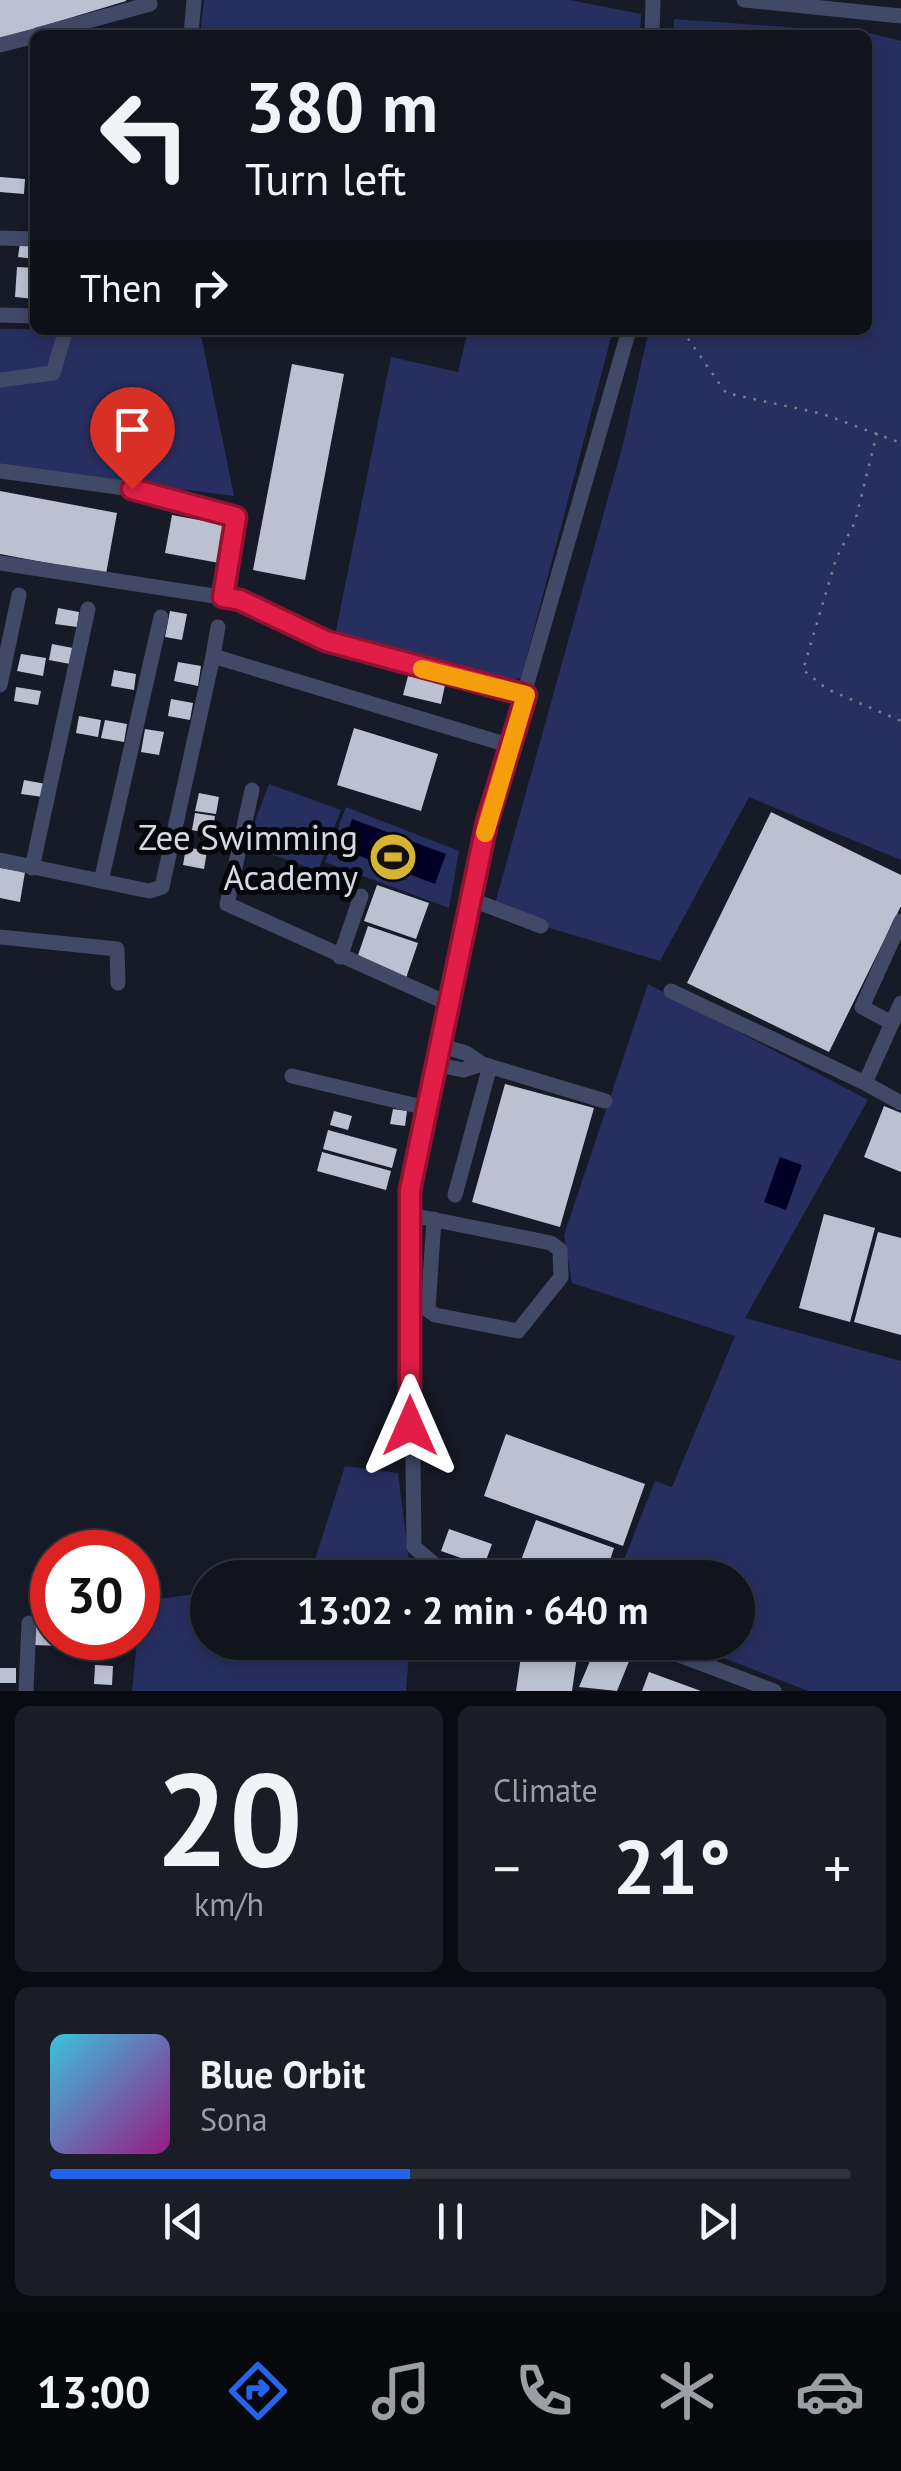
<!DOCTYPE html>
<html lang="en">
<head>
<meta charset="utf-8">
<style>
  body { margin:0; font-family:"PT Sans",sans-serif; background:#1a1d26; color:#f1f3f6; height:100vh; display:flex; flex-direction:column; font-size:38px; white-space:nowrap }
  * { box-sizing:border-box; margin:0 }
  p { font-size:32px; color:#9c9ea4 }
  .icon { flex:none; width:55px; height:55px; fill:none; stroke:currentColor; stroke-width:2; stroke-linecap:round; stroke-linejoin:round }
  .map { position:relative; height:1691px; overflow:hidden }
  .details { display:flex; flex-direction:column; gap:15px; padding:15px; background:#090b10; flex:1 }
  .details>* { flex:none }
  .top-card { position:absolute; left:30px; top:30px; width:842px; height:305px; border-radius:15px; box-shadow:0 5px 15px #0003,0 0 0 2px #30333b; background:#11141d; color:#f1f3f6; overflow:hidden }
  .speed { position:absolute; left:30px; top:1530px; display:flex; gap:20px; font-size:50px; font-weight:700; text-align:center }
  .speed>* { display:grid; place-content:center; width:130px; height:130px; border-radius:50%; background:#11141d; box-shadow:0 5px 15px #0003,0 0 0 2px #30333b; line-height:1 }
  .speed .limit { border:15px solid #d22; background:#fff; color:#111 }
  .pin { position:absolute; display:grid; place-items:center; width:85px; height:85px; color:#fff; margin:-102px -42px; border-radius:50% 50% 50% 0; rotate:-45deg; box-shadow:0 0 10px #0007 }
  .pin .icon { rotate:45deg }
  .me { position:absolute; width:110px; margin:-55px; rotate:0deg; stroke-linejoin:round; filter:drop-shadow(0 0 8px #0008) }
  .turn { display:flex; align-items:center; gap:35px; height:210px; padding:0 50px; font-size:45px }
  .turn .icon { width:130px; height:130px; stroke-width:2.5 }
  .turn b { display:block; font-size:70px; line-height:85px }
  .then { display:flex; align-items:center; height:95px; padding:0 50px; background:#0003; gap:20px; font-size:38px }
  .big { font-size:75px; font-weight:700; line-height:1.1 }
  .details .tile { flex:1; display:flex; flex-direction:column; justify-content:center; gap:15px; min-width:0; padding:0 35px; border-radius:15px; background:#1a1d26 }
  .details .dial { align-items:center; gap:0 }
  .dial b { font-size:130px; line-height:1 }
  .song { display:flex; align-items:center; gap:30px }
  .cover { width:120px; height:120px; border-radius:15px; background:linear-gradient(135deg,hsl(190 70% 55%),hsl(310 70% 35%)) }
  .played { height:10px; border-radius:5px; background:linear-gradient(90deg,#2563eb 45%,#30333b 45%) }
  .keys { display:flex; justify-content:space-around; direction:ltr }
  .heat { display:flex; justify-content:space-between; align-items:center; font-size:55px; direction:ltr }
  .details .tiles { flex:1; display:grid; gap:15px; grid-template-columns:1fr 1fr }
  .tile:last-child { grid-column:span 2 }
  .trip { position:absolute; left:190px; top:1560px; width:565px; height:100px; border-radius:50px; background:#11141d; box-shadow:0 5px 15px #0003,0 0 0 2px #30333b; font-weight:700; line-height:100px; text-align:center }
  .tab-bar { display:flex; height:160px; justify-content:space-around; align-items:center; background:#07080c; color:#9c9ea4 }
  .tab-bar .icon { width:70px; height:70px }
  .tab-bar .active { color:#2563eb }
  .tab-bar b { font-size:45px; color:#f1f3f6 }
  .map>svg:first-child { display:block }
</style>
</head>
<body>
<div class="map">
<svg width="901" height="1691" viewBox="0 0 901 1691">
  <rect width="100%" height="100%" fill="#171a27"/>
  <!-- green -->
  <path fill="#272f60" d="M204,0H570L641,14L640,35H363L326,30L324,35H200Z
    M674,19L869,33L901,41V860L749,797L660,961L493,911L623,444L649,330H868V35H673Z
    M0,329L200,330L234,496L0,466Z
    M468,330H613L521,678L508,680L335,636L391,357L458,372Z
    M269,784L341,810L318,871L246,845Z
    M346,807L459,851L449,908L325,862Z
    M648,984L868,1100L745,1318L901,1361V1691H808L685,1643L738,1642V1578L617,1577L655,1481L672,1487L735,1336L572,1283L564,1235Z
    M345,1466L398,1473L411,1577L309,1578Z
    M207,1592L208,1642L410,1643L406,1691H132L141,1602Z"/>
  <!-- water -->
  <path fill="#030027" d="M352,819L446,854L435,884L341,849Z
    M780,1157L802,1165L786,1210L764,1202Z"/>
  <!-- building -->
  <path fill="#bcc1d2" d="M0,0H126V1L0,39Z
    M0,177L25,179L24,194L0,192Z
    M20,243L35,244V259L18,257Z
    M17,267L35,268V299L15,297Z
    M292,364L344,374L305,580L253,570Z
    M0,491L117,513L106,574L0,554Z
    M172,515L226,525L219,563L165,553Z
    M58,608L79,612L77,627L55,624Z
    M170,611L187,614L182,640L165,637Z
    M52,644L73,648L70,664L49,660Z
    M21,654L46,658L43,676L17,671Z
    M178,662L201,666L198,686L174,681Z
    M114,670L136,674L134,690L111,686Z
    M408,676L445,685L441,704L403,695Z
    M16,687L41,691L38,705L14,701Z
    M171,699L193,703L190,720L168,716Z
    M79,716L101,720L98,737L76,733Z
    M105,720L127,724L124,742L101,738Z
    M354,728L438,754L421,811L337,785Z
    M145,729L164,732L159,755L141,752Z
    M24,780L46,784L43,797L21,794Z
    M199,793L219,797L216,814L195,811Z
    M771,812L901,875V906L829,1052L687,983Z
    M195,813L215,816L212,834L192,830Z
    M186,847L207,851L204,869L183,865Z
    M0,868L25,872L20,902L0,898Z
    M377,885L429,903L416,939L364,921Z
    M368,926L418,943L406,978L356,961Z
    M505,1084L594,1108L560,1227L472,1202Z
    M884,1106L901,1113V1172L864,1157Z
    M393,1109L407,1111L405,1126L390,1124Z
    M334,1111L352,1116L348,1130L330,1125Z
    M328,1130L397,1149L392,1168L323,1149Z
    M322,1152L391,1171L386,1190L317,1171Z
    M824,1214L875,1228L850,1322L799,1308Z
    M878,1232L901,1238V1335L854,1322Z
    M506,1434L645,1484L623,1546L484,1496Z
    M536,1520L614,1548L604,1578H536L517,1571Z
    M449,1529L492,1544L484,1566L441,1551Z
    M35,1620L52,1621V1638H59V1646L34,1645Z
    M523,1642H579L572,1691H516Z
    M598,1642L632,1654L617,1691L579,1687Z
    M95,1665L113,1666L112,1685L94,1684Z
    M0,1668H16V1683H0Z
    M649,1672L701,1691H642Z"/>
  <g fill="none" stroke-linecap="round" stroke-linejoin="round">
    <!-- path -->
    <path stroke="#7c7f89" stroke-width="2.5" stroke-dasharray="2.5 8" stroke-linecap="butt" d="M682,330L726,393L823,414L901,443
      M877,433L855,522L836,559L803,670L827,689L901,721"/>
    <!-- minor -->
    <path stroke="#414967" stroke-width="15" d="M744,0L901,16
      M37,35L150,4L149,0
      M191,35L194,0
      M652,35L653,0
      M0,45L35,36
      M0,238L35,239
      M0,315L35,316
      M0,380L53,373L66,330
      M0,471L132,489L236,517L223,597
      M0,563L240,600L326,641L525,695
      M213,656L218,627
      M0,685L19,595
      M252,790L227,904L447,1003
      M0,860L149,891L162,887L213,656L511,746
      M32,868L88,609
      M101,881L161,617
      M470,899L541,926
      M0,937L117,949L118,983
      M340,957L361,896
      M671,991L865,1083
      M901,1003L865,1083L901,1103
      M892,1023L862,1007L901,921
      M434,1064L463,1070L482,1064L466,1053L438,1045
      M482,1064L605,1101
      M292,1076L426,1108
      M455,1195L490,1066
      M411,1215L551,1243L560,1250L561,1277L518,1331L435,1315L428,1310L434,1219
      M473,1578L434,1564L414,1547L410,1190L487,822L629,330
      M645,1642L774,1691
      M26,1691L29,1623"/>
  </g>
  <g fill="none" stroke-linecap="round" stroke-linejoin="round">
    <!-- route casing -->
    <g stroke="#92132f" stroke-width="25">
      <path id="route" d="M132,489L236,517L223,597L240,600L326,641L526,695L487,822L410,1190V1426"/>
    </g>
    <!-- route -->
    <use href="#route" stroke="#e11d48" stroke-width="18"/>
    <!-- slow -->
    <path stroke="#f59e0b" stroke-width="18" d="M422,669L526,695L485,833"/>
  </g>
  <!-- icons -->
  <defs>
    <g id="stadium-disc" transform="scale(2.5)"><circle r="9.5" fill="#d7b434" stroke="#05060a"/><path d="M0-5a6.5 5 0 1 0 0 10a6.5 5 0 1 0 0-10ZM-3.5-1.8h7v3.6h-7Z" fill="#111"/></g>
  </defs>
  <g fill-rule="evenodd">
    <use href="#stadium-disc" x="393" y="857"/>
  </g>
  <g text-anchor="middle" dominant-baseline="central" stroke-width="10" stroke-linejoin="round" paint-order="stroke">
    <!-- poi labels -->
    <g font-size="35" fill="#d6d9e2" stroke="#05060a" text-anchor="end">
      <text x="358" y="837">Zee Swimming<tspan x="358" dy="40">Academy</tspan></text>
    </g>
  </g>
</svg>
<div class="speed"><div class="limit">30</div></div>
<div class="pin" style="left:132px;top:489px;background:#d93025"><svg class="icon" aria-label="arrive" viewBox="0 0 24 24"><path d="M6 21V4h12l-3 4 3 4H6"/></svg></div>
<svg class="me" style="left:410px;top:1426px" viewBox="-20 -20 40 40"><path d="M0-17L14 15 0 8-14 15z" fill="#e11d48" stroke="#fff" stroke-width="4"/></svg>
<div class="trip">13:02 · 2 min · 640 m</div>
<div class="top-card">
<div class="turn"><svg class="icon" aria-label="left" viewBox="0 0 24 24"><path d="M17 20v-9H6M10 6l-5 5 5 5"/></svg><div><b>380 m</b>Turn left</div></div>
<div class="then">Then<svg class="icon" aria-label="right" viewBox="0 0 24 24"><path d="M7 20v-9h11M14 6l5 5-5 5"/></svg></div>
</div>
</div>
<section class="details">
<div class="tiles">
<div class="tile dial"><b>20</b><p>km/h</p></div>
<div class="tile"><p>Climate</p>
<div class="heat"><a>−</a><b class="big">21°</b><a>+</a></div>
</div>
<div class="tile">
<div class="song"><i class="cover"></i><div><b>Blue Orbit</b><p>Sona</p></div></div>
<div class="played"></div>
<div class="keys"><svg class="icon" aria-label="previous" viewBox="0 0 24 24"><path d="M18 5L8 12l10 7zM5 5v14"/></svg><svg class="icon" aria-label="pause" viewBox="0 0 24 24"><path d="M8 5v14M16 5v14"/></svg><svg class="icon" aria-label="next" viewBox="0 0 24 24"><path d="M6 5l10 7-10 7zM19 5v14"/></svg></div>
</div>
</div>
</section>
<nav class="tab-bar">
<b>13:00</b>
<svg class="icon active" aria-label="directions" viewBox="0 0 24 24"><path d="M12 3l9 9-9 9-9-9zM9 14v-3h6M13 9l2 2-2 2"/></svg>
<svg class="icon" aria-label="music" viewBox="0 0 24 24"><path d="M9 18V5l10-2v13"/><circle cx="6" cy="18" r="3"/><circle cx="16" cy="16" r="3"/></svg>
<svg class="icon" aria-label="phone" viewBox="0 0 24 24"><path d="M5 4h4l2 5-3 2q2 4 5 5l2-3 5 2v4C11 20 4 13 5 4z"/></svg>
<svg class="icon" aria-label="climate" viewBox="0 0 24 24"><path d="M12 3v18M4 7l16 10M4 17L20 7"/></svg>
<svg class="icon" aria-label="car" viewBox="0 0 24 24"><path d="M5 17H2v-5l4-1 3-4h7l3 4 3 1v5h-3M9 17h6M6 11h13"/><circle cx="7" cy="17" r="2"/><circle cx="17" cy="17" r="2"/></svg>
</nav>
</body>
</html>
